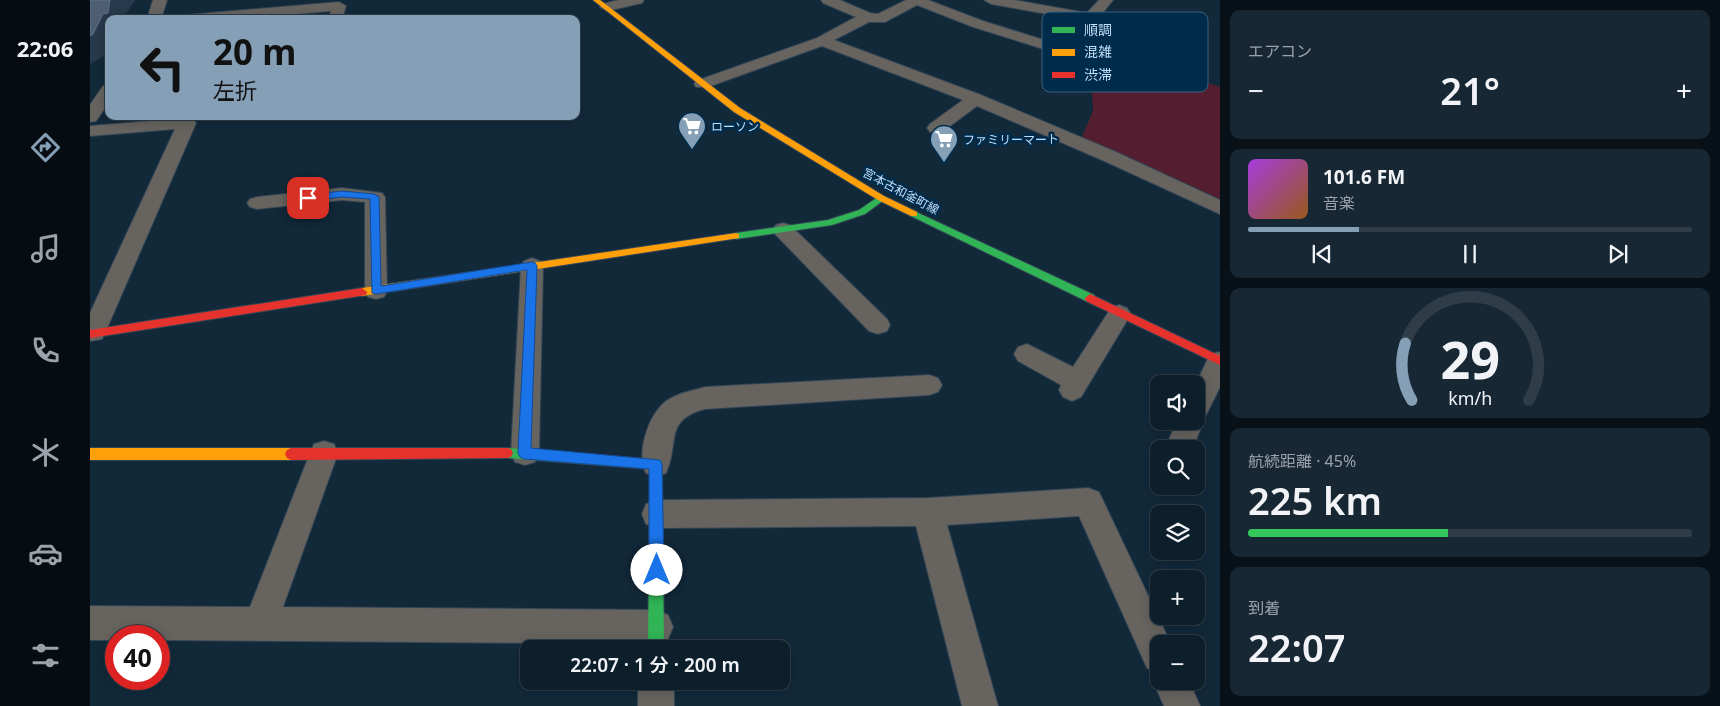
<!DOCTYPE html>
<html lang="ja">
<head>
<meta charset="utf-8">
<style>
  body { margin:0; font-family:"Noto Sans","Noto Sans JP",sans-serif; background:#172734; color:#f1f3f6; height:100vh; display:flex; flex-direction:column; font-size:19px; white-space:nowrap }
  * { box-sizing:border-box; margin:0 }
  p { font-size:16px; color:#9ba2a9 }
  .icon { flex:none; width:28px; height:28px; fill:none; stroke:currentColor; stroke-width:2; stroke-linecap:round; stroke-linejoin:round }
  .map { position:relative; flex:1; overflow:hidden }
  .drawer { display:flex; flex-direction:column; gap:10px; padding:10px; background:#081118; width:500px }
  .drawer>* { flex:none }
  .guide { position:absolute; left:15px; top:15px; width:475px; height:105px; border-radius:10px; box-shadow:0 2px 12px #0003,0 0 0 1px #2e3d48; background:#859fb6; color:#111; overflow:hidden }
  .fabs { position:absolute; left:1060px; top:375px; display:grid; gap:10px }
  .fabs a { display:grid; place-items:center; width:55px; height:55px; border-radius:10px; background:#0e1f2c; box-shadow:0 2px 12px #0003,0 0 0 1px #2e3d48; font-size:25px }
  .speed { position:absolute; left:15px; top:625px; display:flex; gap:10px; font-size:25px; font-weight:700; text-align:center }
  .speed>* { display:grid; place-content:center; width:65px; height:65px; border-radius:50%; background:#0e1f2c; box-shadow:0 2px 12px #0003,0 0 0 1px #2e3d48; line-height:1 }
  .speed .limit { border:8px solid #d22; background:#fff; color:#111 }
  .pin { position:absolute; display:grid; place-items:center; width:42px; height:42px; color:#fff; margin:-21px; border-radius:10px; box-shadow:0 2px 8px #0006 }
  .me { position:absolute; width:55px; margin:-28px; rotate:0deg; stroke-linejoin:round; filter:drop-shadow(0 0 4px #0008) }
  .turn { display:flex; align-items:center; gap:18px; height:105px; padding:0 25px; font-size:22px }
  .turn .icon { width:65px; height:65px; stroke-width:2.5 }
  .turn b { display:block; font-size:35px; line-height:42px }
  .big { font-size:38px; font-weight:600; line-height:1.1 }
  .drawer .card { flex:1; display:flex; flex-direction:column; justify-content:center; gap:8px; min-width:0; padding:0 18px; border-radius:10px; background:#172734 }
  .drawer .dial { align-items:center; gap:0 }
  .dial svg { height:130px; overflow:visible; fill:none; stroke:#2e3d48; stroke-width:7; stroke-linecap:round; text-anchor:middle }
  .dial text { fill:#f1f3f6; stroke:none }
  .song { display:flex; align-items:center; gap:15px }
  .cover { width:60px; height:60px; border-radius:8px; background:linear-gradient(135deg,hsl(280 70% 55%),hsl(30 70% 35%)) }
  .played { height:5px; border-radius:2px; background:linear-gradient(90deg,#859fb6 25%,#2e3d48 25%) }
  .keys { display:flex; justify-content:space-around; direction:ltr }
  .heat { display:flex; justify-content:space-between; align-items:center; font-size:28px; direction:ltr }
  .charge { height:8px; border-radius:4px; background:linear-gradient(90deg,#34c759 45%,#2e3d48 0) }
  .trip { position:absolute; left:430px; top:640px; width:270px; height:50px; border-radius:10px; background:#0e1f2c; box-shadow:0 2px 12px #0003,0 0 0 1px #2e3d48; font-weight:600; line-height:50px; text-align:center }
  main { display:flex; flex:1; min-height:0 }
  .dock { display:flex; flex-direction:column; width:90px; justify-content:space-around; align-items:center; background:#060c12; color:#9ba2a9 }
  .dock .icon { width:35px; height:35px }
  .dock .active { color:#859fb6 }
  .dock b { font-size:22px; color:#f1f3f6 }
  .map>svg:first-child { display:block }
</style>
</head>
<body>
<main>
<nav class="dock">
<b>22:06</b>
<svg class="icon active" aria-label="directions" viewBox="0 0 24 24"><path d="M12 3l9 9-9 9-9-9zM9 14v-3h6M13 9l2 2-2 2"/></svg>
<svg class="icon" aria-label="music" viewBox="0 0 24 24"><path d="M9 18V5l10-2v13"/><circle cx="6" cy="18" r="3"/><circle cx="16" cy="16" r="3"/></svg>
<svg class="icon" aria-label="phone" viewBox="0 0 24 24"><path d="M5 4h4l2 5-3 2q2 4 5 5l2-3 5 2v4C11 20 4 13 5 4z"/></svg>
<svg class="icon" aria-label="climate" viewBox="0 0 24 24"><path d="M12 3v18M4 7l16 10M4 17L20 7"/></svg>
<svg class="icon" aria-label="car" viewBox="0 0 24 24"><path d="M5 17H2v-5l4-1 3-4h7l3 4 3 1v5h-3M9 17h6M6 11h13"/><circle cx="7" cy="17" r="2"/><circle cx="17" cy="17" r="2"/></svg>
<svg class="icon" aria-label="filters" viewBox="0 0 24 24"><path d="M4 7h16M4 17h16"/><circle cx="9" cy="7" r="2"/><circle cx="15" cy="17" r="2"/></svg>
</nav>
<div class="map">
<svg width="1130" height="706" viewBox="0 0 1130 706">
  <rect width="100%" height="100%" fill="#12293a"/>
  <!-- green -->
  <path fill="#541d30" d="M1063,49L1103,61L1094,76L1130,87V199L992,137L1003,111L1002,89L1006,64L1028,53Z"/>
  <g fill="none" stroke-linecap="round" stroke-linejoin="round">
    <!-- street casing -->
    <g stroke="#324555" stroke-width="2">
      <path id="street" d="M63,0H77L71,19H57Z
        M529,0H554L552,3L517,11L510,7L512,4Z
        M731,0H750L780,13L788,14L816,0H838L893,21L986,50L989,53L986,56H976L883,27L827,5L795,22H779L744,40L891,95L1026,152L1130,200V214L1012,160L887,106L852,132L846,133L840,132L837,128L840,124L873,100L732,46L618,87H606L604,84L606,81L727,38L766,17L733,3Z
        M894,0H924L997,13L1009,0H1023L1010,16L1060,31L1062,34L1060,37L1055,38L996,21L901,4Z
        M249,2L256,6L252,19H238L241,11L149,19H89L96,15Z
        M19,85V102L6,121L0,122V105L13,86Z
        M97,118L103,119L106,123L15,333L12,339L0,341V313L85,129L0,136V126Z
        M252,188L292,193L295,197L297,291L294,297L286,299L278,297L275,291V202L252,200L167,209L160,207L157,203L160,199L167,197Z
        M693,223L700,225L797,319L800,325L797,331L788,334L779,331L686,235L682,230L686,225Z
        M442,258L450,261L453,266L449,453L445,462L435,465L425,462L421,453L431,266L434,261Z
        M1029,305L1037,308L1041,314L991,397L982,401L973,397L969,390L971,385L928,361L924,354L928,347L937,344L983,367L1021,308Z
        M1130,352V387L1114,419L1103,449H1075L1087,421H1106V384L1120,354Z
        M839,375L848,378L852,385L848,392L839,395L615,409C573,420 590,444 576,473L566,477L556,473C546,453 558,416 575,402C586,393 602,391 615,387Z
        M234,441L244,444L248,453L193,607L566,610L578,615L583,627L578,639L566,644L69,640V636H26V640H0V606L160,607L220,453L224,444Z
        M998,488L1009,492L1081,644H1069V681H1099L1110,706H1074L1063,681L1067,672L1057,668L989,516L857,525L908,706H872L826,526L567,528L556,524L552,514L556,504L567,500L838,498Z
        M548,681H584V706H548Z"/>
    </g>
    <!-- fast casing -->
    <g stroke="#324555" stroke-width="2">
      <path id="fast" d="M791,195L795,198L794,200L775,214L742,225L646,239L641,236L646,233L738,220L769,210Z
        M824,211L1004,295L1005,298L1000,302L996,301L821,216V212Z
        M417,448L571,460L572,464L574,649H558L560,469L417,458L413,457L411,453L413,449Z"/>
    </g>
    <!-- slow casing -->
    <g stroke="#324555" stroke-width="2">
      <path id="slow" d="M503,0H510L650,108L794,196L827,212V216H821L788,200L644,112Z
        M646,233L649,234V238L272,296L267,292L272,288Z
        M0,448H201L205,450L207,454L205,458L201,460H0Z"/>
    </g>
    <!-- jam casing -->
    <g stroke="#324555" stroke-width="2">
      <path id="jam" d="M272,288L277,292L276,295L0,338V330Z
        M1000,294L1130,356V365L996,301L995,298Z
        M201,448H417L421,449L423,453L421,457L417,458L201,460L197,458L195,454L197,450Z"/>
    </g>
    <!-- street -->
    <use href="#street" fill="#676460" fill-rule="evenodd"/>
    <!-- fast -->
    <use href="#fast" fill="#30b455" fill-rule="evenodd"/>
    <!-- slow -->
    <use href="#slow" fill="#ff9f0a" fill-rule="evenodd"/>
    <!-- jam -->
    <use href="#jam" fill="#e5322d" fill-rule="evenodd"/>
  </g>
  <!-- shaded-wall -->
  <path fill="#27394c" d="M20,0H45L33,19H19V50L16,55L0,64V36Z"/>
  <!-- building -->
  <path fill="#4d5e73" stroke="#607288" d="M0,0H20L18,13L13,14L3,34L0,36Z"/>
  <!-- route -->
  <path fill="#1a73e8" stroke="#114b97" d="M252,191L284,194L289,197L291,286L442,262L445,263L447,266L441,448L570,460L572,464L574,570L572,575L567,577L561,575L559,570V469L434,459L430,457L428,453L437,270L286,294L282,293L280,199L252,197L218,201L213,198L218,195Z"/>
  <!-- icons -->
  <defs>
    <g id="supermarket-pin" transform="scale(1.4375)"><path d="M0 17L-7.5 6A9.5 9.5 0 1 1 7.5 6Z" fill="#859fb6" stroke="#002c4c"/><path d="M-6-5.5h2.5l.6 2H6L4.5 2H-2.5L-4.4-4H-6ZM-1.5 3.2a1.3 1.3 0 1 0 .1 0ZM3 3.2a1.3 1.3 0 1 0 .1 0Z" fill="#fff"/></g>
  </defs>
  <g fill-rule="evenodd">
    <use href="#supermarket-pin" x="602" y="126"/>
    <use href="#supermarket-pin" x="854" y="139"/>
  </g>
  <g text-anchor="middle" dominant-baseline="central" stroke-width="5" stroke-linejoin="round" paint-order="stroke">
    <!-- far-poi labels -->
    <g font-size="12" fill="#c3dff9" stroke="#002c4c" text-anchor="start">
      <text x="621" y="126">ローソン</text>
      <text x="873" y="139">ファミリーマート</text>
    </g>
    <!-- far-street labels -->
    <g font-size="12" fill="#c3dff9" stroke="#002c4c">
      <text transform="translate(811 191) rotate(28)">宮本古和釜町線</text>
    </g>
  </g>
  <!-- legend -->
  <rect x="952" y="12" width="166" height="80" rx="8" fill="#002c4c" stroke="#3a6280" stroke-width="1"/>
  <rect x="962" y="27" width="23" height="6" fill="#30b455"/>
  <rect x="962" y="49" width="23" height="7" fill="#ff9f0a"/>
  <rect x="962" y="72" width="23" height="6" fill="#e5322d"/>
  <g font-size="14" fill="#c3dff9">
    <text x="994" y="35">順調</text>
    <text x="994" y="57">混雑</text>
    <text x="994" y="80">渋滞</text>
  </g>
</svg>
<div class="fabs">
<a><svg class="icon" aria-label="sound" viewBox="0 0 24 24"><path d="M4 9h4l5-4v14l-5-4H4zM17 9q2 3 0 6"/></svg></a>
<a><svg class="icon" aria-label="search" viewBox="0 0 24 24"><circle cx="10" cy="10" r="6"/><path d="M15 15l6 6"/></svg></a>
<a><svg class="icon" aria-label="layers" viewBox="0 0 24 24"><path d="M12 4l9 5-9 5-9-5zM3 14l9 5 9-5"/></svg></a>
<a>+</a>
<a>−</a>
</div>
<div class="speed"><div class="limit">40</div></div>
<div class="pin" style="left:218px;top:198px;background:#d93025"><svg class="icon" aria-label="arrive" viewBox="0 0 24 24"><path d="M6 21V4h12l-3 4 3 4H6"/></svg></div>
<svg class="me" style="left:567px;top:570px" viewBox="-20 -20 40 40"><circle r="19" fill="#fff"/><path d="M0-13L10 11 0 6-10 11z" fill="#1a73e8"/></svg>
<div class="trip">22:07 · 1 分 · 200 m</div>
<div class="guide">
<div class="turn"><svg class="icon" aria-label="left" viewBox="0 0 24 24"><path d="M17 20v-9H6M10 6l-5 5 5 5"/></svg><div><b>20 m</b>左折</div></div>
</div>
</div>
<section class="drawer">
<div class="card"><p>エアコン</p>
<div class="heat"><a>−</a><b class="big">21°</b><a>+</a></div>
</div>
<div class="card">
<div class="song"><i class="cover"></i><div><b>101.6 FM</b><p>音楽</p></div></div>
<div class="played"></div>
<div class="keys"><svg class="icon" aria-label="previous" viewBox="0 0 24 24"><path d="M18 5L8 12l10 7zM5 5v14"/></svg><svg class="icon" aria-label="pause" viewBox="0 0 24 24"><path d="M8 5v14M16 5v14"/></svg><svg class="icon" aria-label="next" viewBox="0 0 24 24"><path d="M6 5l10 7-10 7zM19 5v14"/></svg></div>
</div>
<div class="card dial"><svg viewBox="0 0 100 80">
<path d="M14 69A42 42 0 1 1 86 69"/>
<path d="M14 69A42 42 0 0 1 10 34" stroke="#859fb6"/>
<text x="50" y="56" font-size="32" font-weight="700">29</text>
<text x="50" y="72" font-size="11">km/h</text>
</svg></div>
<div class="card"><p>航続距離 · 45%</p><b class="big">225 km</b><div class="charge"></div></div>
<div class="card"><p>到着</p><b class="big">22:07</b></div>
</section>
</main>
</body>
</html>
